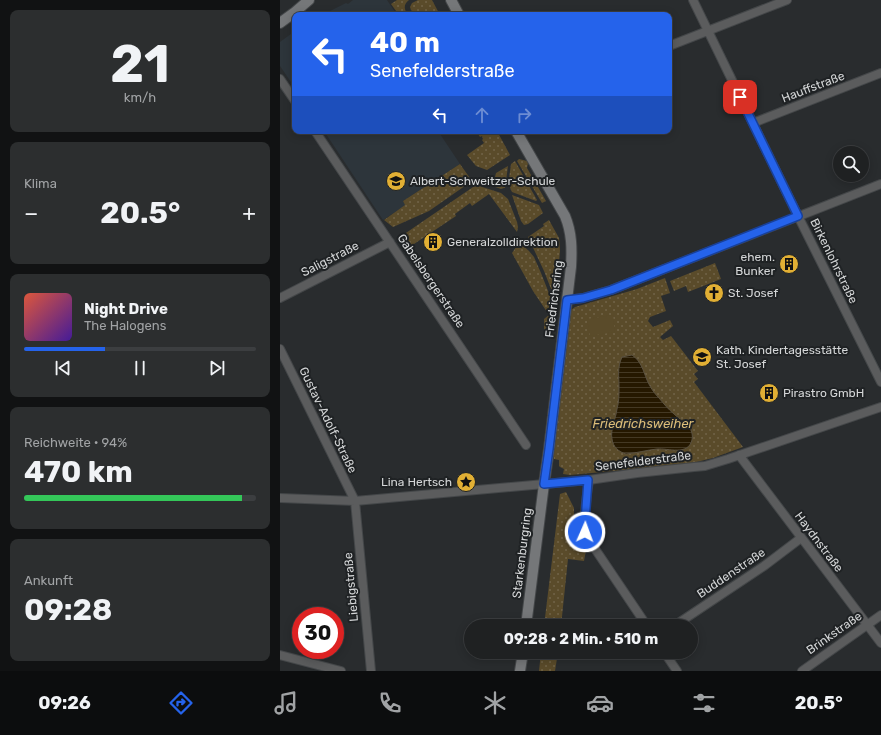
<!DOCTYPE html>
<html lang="de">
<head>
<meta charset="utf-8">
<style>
  body { margin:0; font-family:Rubik,sans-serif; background:#2c2e2f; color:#f1f3f6; height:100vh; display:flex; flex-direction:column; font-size:15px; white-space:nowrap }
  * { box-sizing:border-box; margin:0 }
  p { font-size:13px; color:#a1a3a5 }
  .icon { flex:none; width:22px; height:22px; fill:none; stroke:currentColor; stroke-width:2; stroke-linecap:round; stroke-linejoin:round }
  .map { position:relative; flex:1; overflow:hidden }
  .sheet { display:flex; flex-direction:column; gap:10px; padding:10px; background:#111213; width:280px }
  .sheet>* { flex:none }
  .guide { position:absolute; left:12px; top:12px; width:380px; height:122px; border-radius:8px; box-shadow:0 2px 10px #0003,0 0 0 1px #3c3e40; background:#2563eb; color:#fff; overflow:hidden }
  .buttons { position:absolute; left:553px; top:146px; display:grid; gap:8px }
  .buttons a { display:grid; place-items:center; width:36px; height:36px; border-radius:50%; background:#1f2122; box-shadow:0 2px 10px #0003,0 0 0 1px #3c3e40; font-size:20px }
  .speed { position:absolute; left:12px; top:607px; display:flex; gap:8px; font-size:20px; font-weight:700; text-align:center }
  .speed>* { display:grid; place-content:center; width:52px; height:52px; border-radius:50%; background:#1f2122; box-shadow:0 2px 10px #0003,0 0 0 1px #3c3e40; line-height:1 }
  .speed .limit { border:6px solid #d22; background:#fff; color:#111 }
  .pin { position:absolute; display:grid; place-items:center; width:34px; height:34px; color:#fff; margin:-17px; border-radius:8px; box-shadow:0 2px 6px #0006 }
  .me { position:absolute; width:44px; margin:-22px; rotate:2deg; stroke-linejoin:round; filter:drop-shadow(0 0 3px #0008) }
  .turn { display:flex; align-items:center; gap:14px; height:84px; padding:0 12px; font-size:18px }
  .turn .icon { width:52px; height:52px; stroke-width:2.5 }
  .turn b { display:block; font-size:28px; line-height:34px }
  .lanes { display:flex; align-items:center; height:38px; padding:0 12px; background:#0003; justify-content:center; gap:20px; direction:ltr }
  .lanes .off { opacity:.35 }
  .big { font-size:30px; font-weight:700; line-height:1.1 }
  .sheet .card { flex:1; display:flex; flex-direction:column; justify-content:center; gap:6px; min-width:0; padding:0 14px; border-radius:8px; background:#2c2e2f }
  .sheet .dial { align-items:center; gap:0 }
  .dial b { font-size:52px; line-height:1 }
  .song { display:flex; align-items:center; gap:12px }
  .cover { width:48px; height:48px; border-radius:6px; background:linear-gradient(135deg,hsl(10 70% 55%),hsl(260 70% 35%)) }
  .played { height:4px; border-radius:2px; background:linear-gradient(90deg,#2563eb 35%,#3c3e40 35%) }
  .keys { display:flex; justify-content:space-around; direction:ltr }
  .heat { display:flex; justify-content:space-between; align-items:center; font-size:22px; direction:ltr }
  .charge { height:6px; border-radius:3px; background:linear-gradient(90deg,#34c759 94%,#3c3e40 0) }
  .trip { position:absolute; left:184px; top:619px; width:234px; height:40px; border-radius:20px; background:#1f2122; box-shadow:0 2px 10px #0003,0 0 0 1px #3c3e40; font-weight:700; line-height:40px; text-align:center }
  .tabs { display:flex; height:64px; justify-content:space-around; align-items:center; background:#0c0d0e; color:#a1a3a5 }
  .tabs .icon { width:28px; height:28px }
  .tabs .active { color:#2563eb }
  .tabs b { font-size:18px; color:#f1f3f6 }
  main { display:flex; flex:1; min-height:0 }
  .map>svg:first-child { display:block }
</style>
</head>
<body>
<main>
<section class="sheet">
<div class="card dial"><b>21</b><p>km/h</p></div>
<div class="card"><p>Klima</p>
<div class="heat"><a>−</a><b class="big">20.5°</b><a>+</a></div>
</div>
<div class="card">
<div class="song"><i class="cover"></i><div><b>Night Drive</b><p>The Halogens</p></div></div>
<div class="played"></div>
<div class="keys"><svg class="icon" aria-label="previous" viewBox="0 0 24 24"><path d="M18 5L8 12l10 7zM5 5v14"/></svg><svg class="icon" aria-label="pause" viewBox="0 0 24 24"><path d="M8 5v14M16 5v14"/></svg><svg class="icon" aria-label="next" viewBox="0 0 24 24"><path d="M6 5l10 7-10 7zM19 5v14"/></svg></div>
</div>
<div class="card"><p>Reichweite · 94%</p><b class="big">470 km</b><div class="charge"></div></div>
<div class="card"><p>Ankunft</p><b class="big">09:28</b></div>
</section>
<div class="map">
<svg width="601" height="671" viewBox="0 0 601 671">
  <defs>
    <pattern id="grass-dots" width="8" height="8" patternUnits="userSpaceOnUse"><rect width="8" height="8" fill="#5a4b2a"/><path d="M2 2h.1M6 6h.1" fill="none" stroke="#716448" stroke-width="1.8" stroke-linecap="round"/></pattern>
    <pattern id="water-rules" width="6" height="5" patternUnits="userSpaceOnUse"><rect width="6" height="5" fill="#251800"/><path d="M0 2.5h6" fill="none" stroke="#443924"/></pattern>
  </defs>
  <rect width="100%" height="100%" fill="#292c2e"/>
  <!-- built -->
  <path fill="#2d353b" d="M73,0H107L117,15H42L66,3L68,4Z
    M15,31V88L0,66V42Z
    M44,131H158L180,164L123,201L126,205L103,220Z"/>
  <!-- grass -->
  <path fill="url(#grass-dots)" d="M117,0H129C123,5 124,9 128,15H119L111,4Z
    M138,0H152L160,15H135L131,10L130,7L132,3Z
    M196,131H217L230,155L207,170L196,166L187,155L204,143L202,140L203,139L202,136L200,137Z
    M239,159L247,161L248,163L247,168L266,201L262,203L237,161Z
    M235,161L257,200L256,201L232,192C227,184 230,173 231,164Z
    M180,164L192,181L149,211L113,227L104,220L125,205L123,201Z
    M228,166L225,188H224L221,189L204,183V182L209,178L210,180L215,177L216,173Z
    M196,185L221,193L228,199L237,222L238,227L237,232L209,194L192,206L190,203L175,214L176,216L128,248L120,237Z
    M232,195L259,205L263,213L248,224L244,225L241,221Z
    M269,220L279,238L280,251L276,295L273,294L264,271L248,237L264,226L263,224Z
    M239,243H240L249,251L254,257L261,273L274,306L270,332L264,331V319L269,315L253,291L232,253Z
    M435,263L441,279L408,292L406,286L394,291L390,281Z
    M385,278L390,293L381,296L386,311L370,317L368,321L373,327L390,320L393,326L380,337L383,340L391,336L418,371L414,374L418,379L414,382L463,447L433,458L408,464L290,475L283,474L284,469L280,467L279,466V460L274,459V443L291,310L295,307L357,289Z
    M286,492L294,508V533L306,550L304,561L288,559L281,626H264L280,494Z
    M261,652H278L275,671H259Z"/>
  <!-- garden -->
  <path fill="#5a4b2a" d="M333,315L335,332L310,336L307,319Z"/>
  <!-- water -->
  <path fill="url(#water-rules)" stroke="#5a5140" d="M352,355C361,361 363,370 367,380C370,387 374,393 379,398C384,404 388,409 394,414C399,419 406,422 410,428C412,432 413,436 412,440C408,456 388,448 377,449C367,450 357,453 346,454C339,452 333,447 332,439C330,430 336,418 337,409C339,402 339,395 339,387C339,376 337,368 342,357Z"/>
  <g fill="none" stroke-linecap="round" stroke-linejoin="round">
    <!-- street casing -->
    <g stroke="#444749" stroke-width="10">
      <path id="street" d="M413,0L518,216L601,382
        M389,46L507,0
        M0,79L15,101
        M473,123L601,73
        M35,131L246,445
        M0,298L110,242
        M287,300L303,298L331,290L601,184
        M0,349L75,501L91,671
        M459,455L601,643
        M309,480C307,495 302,524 307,537L367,626
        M0,498L75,501L309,480L357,473L414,467L425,466L448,459L601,407
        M394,626L484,566L521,538
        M384,652L397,671
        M0,655L61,671
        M522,671L601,615"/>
    </g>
    <!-- secondary casing -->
    <g stroke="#444749" stroke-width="12">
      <path id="secondary" d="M171,0L179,15
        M0,23L15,12L29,0
        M236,131L285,216C292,233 292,249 291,267L269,449L264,484L246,626
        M240,671L243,652"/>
    </g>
    <!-- street -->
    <use href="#street" stroke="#5b5c5d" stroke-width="8"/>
    <!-- secondary -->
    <use href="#secondary" stroke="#757779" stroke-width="10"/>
  </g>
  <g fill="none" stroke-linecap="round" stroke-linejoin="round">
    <!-- route casing -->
    <g stroke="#184099" stroke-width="10">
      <path id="route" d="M305,532V522L308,480L264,484L269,449L287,300L303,298L331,290L518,216L460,97"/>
    </g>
    <!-- route -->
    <use href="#route" stroke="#2563eb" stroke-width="7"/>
  </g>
  <!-- icons -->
  <defs>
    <g id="school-disc" transform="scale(1)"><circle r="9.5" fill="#e1af34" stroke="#1f2224"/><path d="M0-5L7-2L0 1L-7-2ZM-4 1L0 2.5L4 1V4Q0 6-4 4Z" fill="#111"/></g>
    <g id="building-disc" transform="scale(1)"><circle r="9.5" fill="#e1af34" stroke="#1f2224"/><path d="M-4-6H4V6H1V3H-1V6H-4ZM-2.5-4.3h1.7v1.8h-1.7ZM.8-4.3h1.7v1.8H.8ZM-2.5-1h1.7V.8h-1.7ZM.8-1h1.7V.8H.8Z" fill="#111"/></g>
    <g id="church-disc" transform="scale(1)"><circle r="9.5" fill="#e1af34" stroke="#1f2224"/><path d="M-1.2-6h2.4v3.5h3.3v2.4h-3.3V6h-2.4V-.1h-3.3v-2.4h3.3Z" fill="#111"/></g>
    <g id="sight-disc" transform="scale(1)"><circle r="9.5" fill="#e1af34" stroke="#1f2224"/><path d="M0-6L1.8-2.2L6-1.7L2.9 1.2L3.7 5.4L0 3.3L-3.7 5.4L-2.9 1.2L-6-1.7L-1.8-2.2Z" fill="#111"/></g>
  </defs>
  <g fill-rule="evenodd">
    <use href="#school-disc" x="116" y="181"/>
    <use href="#building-disc" x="153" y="242"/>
    <use href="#building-disc" x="509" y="264"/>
    <use href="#church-disc" x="434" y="293"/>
    <use href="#school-disc" x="422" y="357"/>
    <use href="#building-disc" x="489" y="393"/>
    <use href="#sight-disc" x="186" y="482"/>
  </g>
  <g text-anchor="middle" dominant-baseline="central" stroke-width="4" stroke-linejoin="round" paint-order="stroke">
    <!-- street labels -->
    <g font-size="12" fill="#d4d6d7" stroke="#1f2224">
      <text transform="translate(533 87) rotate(-21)">Hauffstraße</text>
      <text transform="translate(50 259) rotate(-27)">Saligstraße</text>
      <text transform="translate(554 261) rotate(64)">Birkenlohrstraße</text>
      <text transform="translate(151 281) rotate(56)">Gabelsbergerstraße</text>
      <text transform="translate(274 299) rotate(-83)">Friedrichsring</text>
      <text transform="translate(48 420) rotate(64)">Gustav-Adolf-Straße</text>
      <text transform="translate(363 461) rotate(-7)">Senefelderstraße</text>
      <text transform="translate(539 542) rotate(53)">Haydnstraße</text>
      <text transform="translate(242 553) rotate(-83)">Starkenburgring</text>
      <text transform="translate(451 573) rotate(-34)">Buddenstraße</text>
      <text transform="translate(71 587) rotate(-95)">Liebigstraße</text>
      <text transform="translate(554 633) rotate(-35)">Brinkstraße</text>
    </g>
    <!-- poi labels -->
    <g font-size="12" fill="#d4d6d7" stroke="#1f2224" text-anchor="start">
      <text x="130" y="181">Albert-Schweitzer-Schule</text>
      <text x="167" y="242">Generalzolldirektion</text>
      <text x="495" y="257" text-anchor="end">ehem.<tspan x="495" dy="14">Bunker</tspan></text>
      <text x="448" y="293">St. Josef</text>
      <text x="436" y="350">Kath. Kindertagesstätte<tspan x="436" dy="14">St. Josef</tspan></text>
      <text x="503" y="393">Pirastro GmbH</text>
      <text x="172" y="482" text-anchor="end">Lina Hertsch</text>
    </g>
    <!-- water labels -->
    <g font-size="13" font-style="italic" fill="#dcbd79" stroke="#1f2224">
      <text x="363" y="423">Friedrichsweiher</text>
    </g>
  </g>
</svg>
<div class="buttons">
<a><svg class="icon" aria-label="search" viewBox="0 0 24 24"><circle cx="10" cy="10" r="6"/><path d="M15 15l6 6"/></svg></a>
</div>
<div class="speed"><div class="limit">30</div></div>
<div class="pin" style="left:460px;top:97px;background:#d93025"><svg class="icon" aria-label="arrive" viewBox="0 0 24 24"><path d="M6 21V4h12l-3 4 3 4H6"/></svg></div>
<svg class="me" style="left:305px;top:532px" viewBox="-20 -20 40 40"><circle r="17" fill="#2563eb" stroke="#fff" stroke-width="3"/><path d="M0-11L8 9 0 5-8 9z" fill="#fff"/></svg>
<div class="trip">09:28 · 2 Min. · 510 m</div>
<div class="guide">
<div class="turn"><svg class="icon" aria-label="left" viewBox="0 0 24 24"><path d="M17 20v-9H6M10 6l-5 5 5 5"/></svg><div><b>40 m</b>Senefelderstraße</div></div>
<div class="lanes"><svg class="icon" aria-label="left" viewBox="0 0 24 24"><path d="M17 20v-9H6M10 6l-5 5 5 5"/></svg><svg class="icon off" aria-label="ahead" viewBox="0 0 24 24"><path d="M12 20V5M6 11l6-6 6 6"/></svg><svg class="icon off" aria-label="right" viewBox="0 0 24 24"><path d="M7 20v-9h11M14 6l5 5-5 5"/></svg></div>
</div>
</div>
</main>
<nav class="tabs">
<b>09:26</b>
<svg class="icon active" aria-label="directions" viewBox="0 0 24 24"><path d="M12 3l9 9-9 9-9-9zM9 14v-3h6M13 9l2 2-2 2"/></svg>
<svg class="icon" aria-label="music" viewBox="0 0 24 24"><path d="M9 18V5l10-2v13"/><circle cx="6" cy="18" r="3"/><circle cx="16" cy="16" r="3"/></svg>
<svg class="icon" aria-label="phone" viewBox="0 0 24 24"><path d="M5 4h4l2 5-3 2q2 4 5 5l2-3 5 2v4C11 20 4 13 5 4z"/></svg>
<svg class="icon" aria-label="climate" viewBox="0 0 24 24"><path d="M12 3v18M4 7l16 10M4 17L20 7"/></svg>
<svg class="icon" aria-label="car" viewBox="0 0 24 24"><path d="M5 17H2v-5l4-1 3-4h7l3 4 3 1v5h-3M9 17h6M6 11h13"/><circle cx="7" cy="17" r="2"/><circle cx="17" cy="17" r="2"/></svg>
<svg class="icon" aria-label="filters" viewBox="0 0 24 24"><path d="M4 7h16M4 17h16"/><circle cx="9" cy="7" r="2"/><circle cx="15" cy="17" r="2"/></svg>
<b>20.5°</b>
</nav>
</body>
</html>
